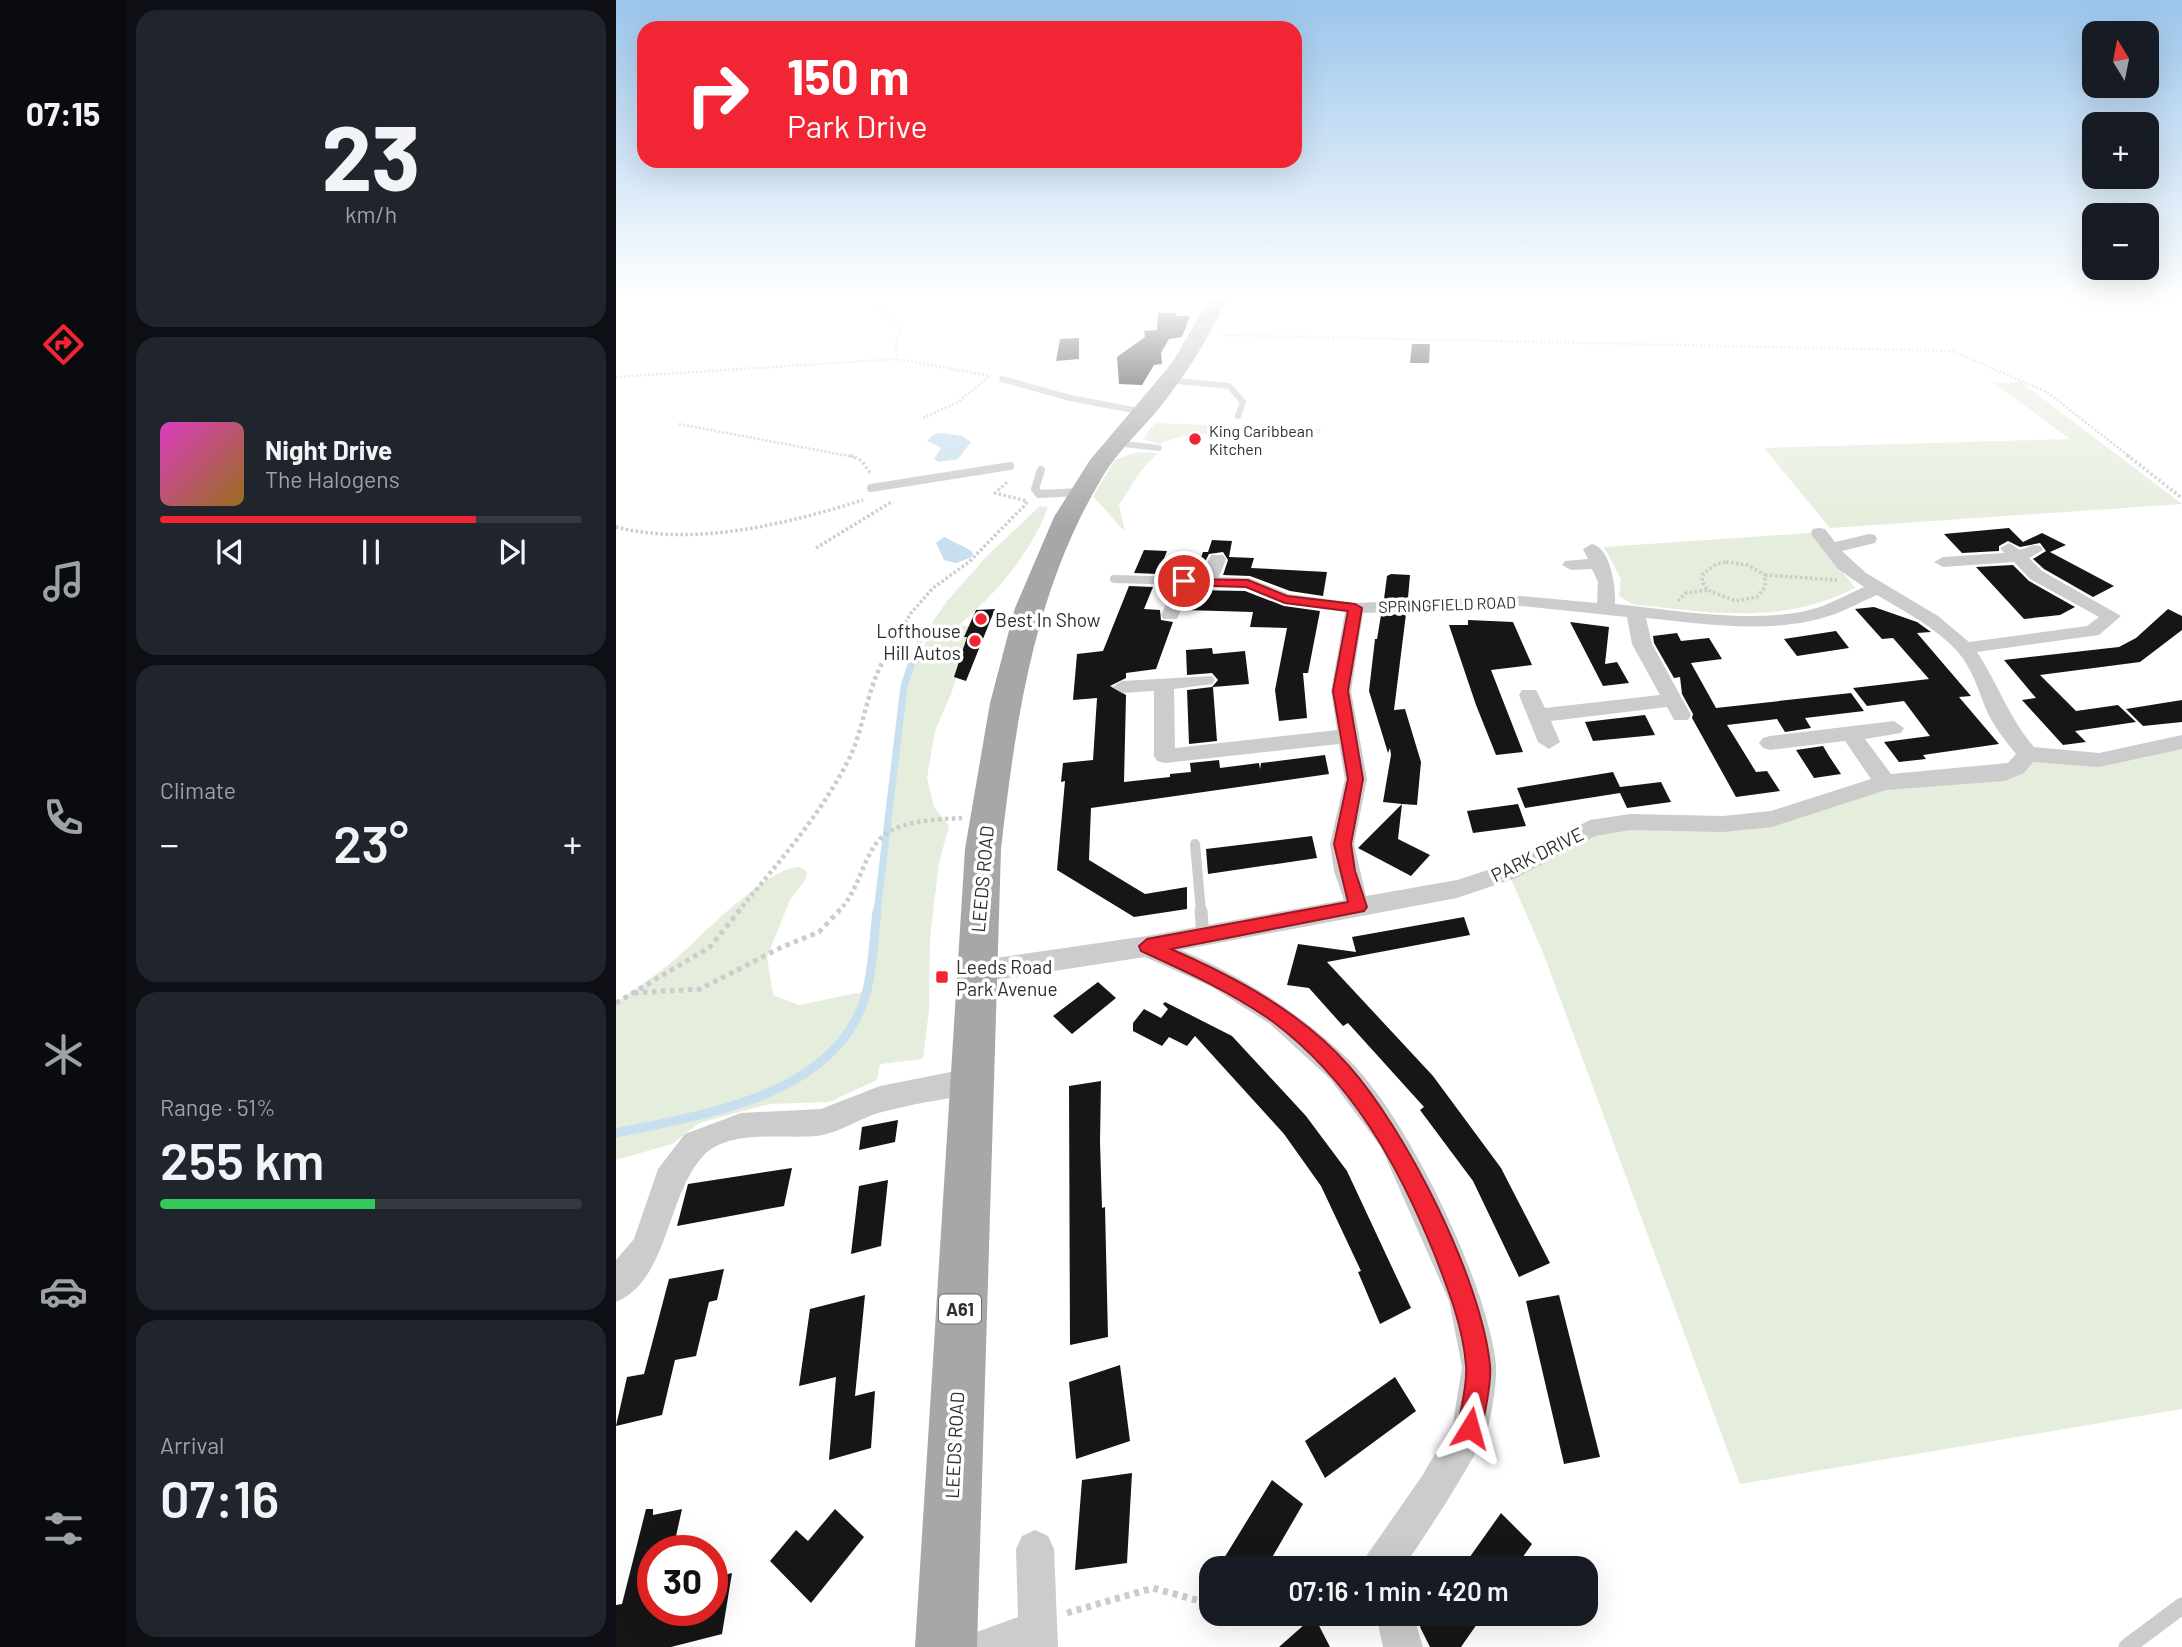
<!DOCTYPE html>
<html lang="en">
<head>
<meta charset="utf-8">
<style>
  body { margin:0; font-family:Barlow,sans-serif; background:#20242c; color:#f1f3f6; height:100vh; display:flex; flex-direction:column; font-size:26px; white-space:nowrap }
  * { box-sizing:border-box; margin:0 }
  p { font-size:23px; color:#9ea1a6 }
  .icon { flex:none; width:38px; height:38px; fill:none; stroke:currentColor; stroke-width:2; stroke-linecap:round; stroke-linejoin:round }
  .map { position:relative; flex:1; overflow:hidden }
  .sheet { display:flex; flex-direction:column; gap:10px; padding:10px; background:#0d0f14; width:490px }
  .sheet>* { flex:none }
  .banner { position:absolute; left:21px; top:21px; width:665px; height:147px; border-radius:21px; box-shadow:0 7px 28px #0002; background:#f22534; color:#fff; overflow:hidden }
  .needle { width:46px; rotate:350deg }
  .fabs { position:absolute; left:1466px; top:21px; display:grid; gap:14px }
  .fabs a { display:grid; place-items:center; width:77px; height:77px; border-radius:14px; background:#171b24; box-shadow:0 7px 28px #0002; font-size:35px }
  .speed { position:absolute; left:21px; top:1535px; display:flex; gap:14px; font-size:35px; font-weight:700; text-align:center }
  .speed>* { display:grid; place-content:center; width:91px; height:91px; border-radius:50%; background:#171b24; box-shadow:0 7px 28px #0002; line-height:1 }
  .speed .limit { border:10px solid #d22; background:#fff; color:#111 }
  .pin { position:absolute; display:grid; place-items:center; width:60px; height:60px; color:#fff; margin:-30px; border:4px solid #fff; border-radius:50%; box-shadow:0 2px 7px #0007 }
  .me { position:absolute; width:77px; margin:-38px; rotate:8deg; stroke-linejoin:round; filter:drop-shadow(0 0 5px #0008) }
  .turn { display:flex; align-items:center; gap:24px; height:147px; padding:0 35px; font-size:32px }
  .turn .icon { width:91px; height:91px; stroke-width:2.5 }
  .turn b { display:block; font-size:49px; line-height:60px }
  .big { font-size:52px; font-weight:600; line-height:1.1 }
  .sheet .widget { flex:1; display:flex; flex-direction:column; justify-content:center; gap:10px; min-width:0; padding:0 24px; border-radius:21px; background:#20242c }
  .sheet .dial { align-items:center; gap:0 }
  .dial b { font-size:91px; line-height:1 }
  .song { display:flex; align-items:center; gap:21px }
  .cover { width:84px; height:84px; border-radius:10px; background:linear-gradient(135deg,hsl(310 70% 55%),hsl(40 70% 35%)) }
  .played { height:7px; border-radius:4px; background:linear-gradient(90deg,#f22534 75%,#363941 75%) }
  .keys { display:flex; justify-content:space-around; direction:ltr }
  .heat { display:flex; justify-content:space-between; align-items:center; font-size:38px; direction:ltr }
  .charge { height:10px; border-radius:5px; background:linear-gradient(90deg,#34c759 51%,#363941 0) }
  .trip { position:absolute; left:583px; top:1556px; width:399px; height:70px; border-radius:21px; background:#171b24; box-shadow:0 7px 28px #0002; font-weight:600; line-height:70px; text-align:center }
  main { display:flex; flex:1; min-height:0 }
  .tabs { display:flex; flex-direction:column; width:126px; justify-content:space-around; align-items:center; background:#090b0e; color:#9ea1a6 }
  .tabs .icon { width:49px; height:49px }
  .tabs .active { color:#f22534 }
  .tabs b { font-size:32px; color:#f1f3f6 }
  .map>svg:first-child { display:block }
</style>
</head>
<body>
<main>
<nav class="tabs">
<b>07:15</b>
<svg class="icon active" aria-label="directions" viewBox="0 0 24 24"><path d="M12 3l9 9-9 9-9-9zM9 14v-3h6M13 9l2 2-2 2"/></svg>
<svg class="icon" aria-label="music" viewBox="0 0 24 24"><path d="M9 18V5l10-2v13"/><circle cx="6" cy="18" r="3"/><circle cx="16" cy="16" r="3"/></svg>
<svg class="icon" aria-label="phone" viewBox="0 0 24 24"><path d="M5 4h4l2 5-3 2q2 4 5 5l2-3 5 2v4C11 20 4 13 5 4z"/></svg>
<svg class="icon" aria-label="climate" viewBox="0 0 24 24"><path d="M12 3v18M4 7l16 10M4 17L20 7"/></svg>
<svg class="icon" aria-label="car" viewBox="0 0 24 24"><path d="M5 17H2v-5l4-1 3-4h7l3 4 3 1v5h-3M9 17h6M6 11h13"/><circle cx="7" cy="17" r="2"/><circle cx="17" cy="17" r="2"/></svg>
<svg class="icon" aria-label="filters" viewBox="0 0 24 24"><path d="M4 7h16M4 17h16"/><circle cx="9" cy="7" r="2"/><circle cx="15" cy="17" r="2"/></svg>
</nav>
<section class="sheet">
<div class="widget dial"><b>23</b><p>km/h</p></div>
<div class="widget">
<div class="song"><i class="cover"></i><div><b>Night Drive</b><p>The Halogens</p></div></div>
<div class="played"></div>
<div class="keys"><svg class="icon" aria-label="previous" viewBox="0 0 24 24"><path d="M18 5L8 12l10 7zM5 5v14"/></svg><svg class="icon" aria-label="pause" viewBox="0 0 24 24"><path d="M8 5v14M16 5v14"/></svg><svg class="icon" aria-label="next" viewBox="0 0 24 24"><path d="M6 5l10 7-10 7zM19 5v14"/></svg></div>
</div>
<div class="widget"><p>Climate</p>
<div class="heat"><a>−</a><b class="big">23°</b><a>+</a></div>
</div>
<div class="widget"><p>Range · 51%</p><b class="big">255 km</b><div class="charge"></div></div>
<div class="widget"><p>Arrival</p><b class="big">07:16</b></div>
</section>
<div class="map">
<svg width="1566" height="1647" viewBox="0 0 1566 1647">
  <rect width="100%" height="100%" fill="#fff"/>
  <!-- green -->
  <path fill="#e5eddc" d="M1405,382L1566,504L1214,528L1148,448L1454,439L1378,383Z
    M539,423L705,429L704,434H591L566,436L543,444L527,439Z
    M521,452L542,453L524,472L503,505L509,532L477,496L499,460Z
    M424,506L432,507C415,553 380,594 343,625L357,627L335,694L319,731L311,778L318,807L333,826L323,863L314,937L313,1010L307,1059L264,1064L261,1080L213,1102L153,1104L83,1123L56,1144L0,1160V1002C20,989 39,976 57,961C84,938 151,866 184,867L191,872L190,879L174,900L151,957L157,995L183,1005L251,991L288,686L293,670L309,645L317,621L332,600L370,557Z
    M1195,533L1239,588C1167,625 1093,613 1016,604L1003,596L1005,579L988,547Z
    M1566,742V1409L1124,1484L928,955L892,872L974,828L1107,824L1269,782L1388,773L1412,754L1483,760Z"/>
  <!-- water -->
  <path fill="#c7dfef" d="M328,433L346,436L355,442L342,459L323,462L318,459L325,448L311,441L318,434Z
    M328,537L354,550L357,553L356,557L340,563L328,560L320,543Z"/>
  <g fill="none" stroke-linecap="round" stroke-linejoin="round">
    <!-- stream-far2 -->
    <path stroke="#c7dfef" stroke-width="5" d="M298,657L308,628"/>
    <!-- stream-far1 -->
    <path stroke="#c7dfef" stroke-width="7" d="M261,912L288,686L298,656"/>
    <!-- stream -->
    <path stroke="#c7dfef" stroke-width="9" d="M0,1133C89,1114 225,1096 251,990C257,965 258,936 261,911"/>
  </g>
  <!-- building -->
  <path fill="#161616" d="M542,313H561L560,316H574L566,337L553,339L545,353L546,364L538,365L526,385L503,384L501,357L529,337L528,331L541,330Z
    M463,338V359L440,361L444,339Z
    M796,344H814L813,363H794Z
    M1393,528L1407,542L1426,533L1450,545L1434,552L1498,586L1477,597L1428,569L1417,559L1430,551L1424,543L1404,547L1392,541L1383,546V551L1346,553L1328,534Z
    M596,540L616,541L613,557L638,558L635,568L711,572L707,596L674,591L634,576L607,575L612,560L607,552L593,554L583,573L579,574L587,552H592Z
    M528,550L551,551L542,574L518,573Z
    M1397,565L1413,581L1459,607L1444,615L1408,619L1360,567Z
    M775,574L794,575L792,598L768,599L771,576Z
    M513,586L537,587L528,609L544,610L545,620L557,622L540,669L510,673V678L494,686L510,695L508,782L554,777V774L575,772L574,763L603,760L604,768L643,763L644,769L645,763L709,755L713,774L475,808L473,860L529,894L571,887V909L518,917L441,870L449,781L445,782L447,763L477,760L481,698L457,700L461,654L487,651Z
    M577,590L629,591L668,606L704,611L692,673H687L691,718L663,721L659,690L671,628L634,627L637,612L568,610Z
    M1258,607L1301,622L1315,632L1301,633L1355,696L1343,697L1383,744L1307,755L1310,759L1283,762L1268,742L1314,736L1288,701L1251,706L1237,688L1313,679L1277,638L1266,639L1239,609Z
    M379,609L350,681L338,677L351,637H348L360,610Z
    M1552,609L1566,616V630L1524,662L1424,675L1460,711L1502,705L1520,722L1459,731L1470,742L1447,745L1406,700L1420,698L1388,660L1503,647L1520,638Z
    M790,614L778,710L789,709L805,762L801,805L786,804L782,839L814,855L795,876L742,848L786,804L767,802L775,755L774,748L772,753L753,691L759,639H761L765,615Z
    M852,620L897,622L916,665L875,670L907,752L880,755L860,705L833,625H852Z
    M954,622L993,627L989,664L1001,662L1013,683L987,686Z
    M1220,631L1233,648L1181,656L1168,639Z
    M1061,633L1065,641L1093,638L1106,659L1075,663L1100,708L1235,693L1248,711L1189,718L1195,728L1169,732L1161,719L1111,725L1140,772L1151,771L1164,791L1120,797L1076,718L1077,714L1066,694L1064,677L1058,678L1038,643L1037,636Z
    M596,648L597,654L629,651L633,684L597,687L601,741L573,744L571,690L596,687L602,680L596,673L571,675L570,650Z
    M1566,700V722L1527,726L1510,709Z
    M1029,715L1039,735L977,741L969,722Z
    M1207,746L1213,756L1225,774L1198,778L1180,750Z
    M997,772L1004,787L1045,782L1055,802L1011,808L1004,793L909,808L901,788Z
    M902,804L910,826L857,833L851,811Z
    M696,836L701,858L592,874L590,849Z
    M848,917L854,935L711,962L817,1076L885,1168L934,1263L903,1277L857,1181L804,1110L808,1107L732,1023L727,1026L693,988L671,985L682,944L740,952L736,937Z
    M482,982L500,998L456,1034L437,1016Z
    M549,1002L616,1036L690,1116L731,1171L795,1308L764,1324L742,1272L745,1271L705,1186L668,1134L579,1036L571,1046L553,1037L546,1046L517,1031V1023L528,1009L545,1018L552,1009L547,1004Z
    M485,1081L484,1142L486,1208L489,1207L492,1337L454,1345L453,1086Z
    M282,1120L279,1142L243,1150L246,1127Z
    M176,1168L168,1206L61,1226L72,1184Z
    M272,1180L265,1246L235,1254L243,1186Z
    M108,1269L101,1300L93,1302L80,1356L59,1360L46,1415L0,1426L11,1377L28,1374L53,1279Z
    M249,1295L239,1396L259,1391L255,1448L213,1460L220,1377L183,1386L194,1309Z
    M943,1295L984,1457L948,1464L910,1301Z
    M504,1365L514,1441L460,1459L453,1382Z
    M779,1377L800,1411L709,1478L689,1441Z
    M516,1473L511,1563L459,1570L466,1480Z
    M656,1480L687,1504L650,1568H602Z
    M30,1509H37V1515L66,1509L57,1550H37V1610H96V1578L116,1573L106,1634L55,1647H0V1605L6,1604Z
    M219,1509L248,1537L195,1603L154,1561L180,1530L192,1541Z
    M885,1513L916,1544L899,1568H846Z
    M813,1614H868L845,1647H814L804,1627Z
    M698,1616L714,1647H663Z"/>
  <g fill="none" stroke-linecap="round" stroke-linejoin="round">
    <!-- path-far4 -->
    <path stroke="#ccc" stroke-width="2.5" stroke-dasharray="2 2" stroke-linecap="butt" d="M253,298L273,319L285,326L279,349L281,359
      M604,335L1336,351L1431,392L1514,457
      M0,377L281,359L375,376
      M307,418L342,402L372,378
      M63,424L238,457"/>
    <!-- path-far3 -->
    <path stroke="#ccc" stroke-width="3.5" stroke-dasharray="2.5 2.5" stroke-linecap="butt" d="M234,455L246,461L254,473
      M1511,455L1566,498
      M0,527C78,547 171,524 247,500
      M200,548L277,501
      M1110,562L1132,565L1149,575V587L1141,597L1120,601L1091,590L1086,581L1087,574L1100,564Z
      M1149,575L1221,580
      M1062,601L1070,593L1091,590
      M269,657L295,613L317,588L353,562L410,504L411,501L379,493L391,482"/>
    <!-- path-far2 -->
    <path stroke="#ccc" stroke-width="4.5" stroke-dasharray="3.5 3.5" stroke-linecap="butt" d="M122,912C161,864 203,817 232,761C249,727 250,689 270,656
      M222,912C242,891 244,868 259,845C276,819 319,820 346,818"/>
    <!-- path-far1 -->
    <path stroke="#ccc" stroke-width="5" stroke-dasharray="4.5 4.5" stroke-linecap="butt" d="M18,993L84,989L166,947L203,932L223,911
      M0,1003L94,947L123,911"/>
    <!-- path -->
    <path stroke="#ccc" stroke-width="7" stroke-dasharray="5 5" stroke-linecap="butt" d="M451,1613L537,1588L595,1604
      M628,1614L654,1621L667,1614"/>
    <!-- lane-far4 -->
    <path stroke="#ccc" stroke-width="6" d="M386,379L454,398L528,412
      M552,380L613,386L627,402L622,416
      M499,443L543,448"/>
    <!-- lane-far3 -->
    <path stroke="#ccc" stroke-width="8" d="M425,470L419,489L423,494L464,492
      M255,488L394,466
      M498,579L568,581"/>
    <!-- lane-far2 -->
    <path stroke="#ccc" stroke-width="10" d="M579,844L585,912"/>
    <!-- lane-far1 -->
    <path stroke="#ccc" stroke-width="13" d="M585,911L587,936"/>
    <!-- lane -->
    <path stroke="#ccc" stroke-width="17" d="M1511,1647L1566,1606"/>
    <!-- street -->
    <path fill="#ccc" fill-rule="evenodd" d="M1203,528L1209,529L1219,542L1253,534L1259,535L1261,539L1259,543L1226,551L1250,573L1322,616L1353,642L1471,626L1483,617L1414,579L1398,562L1327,567L1318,562L1327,557L1388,553L1384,548L1393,543L1404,550L1418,545L1424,546L1427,550L1413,558L1426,571L1505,616L1483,635L1361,652C1383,686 1392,716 1418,747L1483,753L1566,735V749L1483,767L1417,762L1408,773L1388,781L1270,790L1156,827L1107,832L1014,830L979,836L900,878L841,898L565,950C628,977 682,1012 732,1059C791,1116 872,1284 880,1365C881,1383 876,1411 872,1428C868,1441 859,1454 852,1466C832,1501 810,1534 787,1568H745L751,1555L806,1476L837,1423L846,1367L833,1301L765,1147L714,1079L654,1024L596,987L529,957L359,983L350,980L346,972L350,964L359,961L531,936L728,900L718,871L714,844L729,779L723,744L549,763L541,761L538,756V691L506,693L496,687L506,681L596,676L599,680L596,684L558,689L559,748L721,730L715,691L729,612L669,604L630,588L575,587L561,619H547L545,615L562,577L585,576L595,555H607L610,559L603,577L633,578L673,594L739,603L905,596L981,603L982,582L976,569L955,570L946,565L949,561L972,559L967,549L976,544C995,548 1000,588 999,604C1058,610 1148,626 1204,607C1219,601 1233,594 1248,587L1222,569L1197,537L1195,533L1197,529ZM1261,595C1288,611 1319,627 1341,651C1356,668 1362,689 1370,709C1377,726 1389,740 1400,754L1392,763L1275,774L1249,739L1285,733L1288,728L1278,721L1154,736L1147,738L1143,743L1147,748L1154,750L1229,741L1255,779L1155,811L1107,816L1014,814L974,820L884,866L841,880L750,896L738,844L751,779L735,691L747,613L905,606L1011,617L1016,644L1044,695L929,708L920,690H906L903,695L922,742L933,749L944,742L935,721L1051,707L1058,720H1072L1075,715L1036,644L1030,618C1090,624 1157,635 1216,615C1231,610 1246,601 1261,595Z
      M355,1068L365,1072L369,1081L365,1090L355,1094C326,1100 295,1104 266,1112C245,1117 224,1133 201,1136C168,1139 114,1129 88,1155C50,1195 53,1280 0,1302V1260L18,1239L42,1169L69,1134L125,1113L205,1109L264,1086Z
      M419,1530L432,1536L438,1549L442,1647H352L358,1633L402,1617L400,1549L406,1536Z
      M767,1614H797L807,1647H767L762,1624Z"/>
    <!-- primary -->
    <path fill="#a7a7a7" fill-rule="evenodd" d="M594,298H612C593,338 569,376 541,411C523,432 501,452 487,476C418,590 400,719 385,849L361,1647H299L349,849L374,703L399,608L438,517L474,460L556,363Z"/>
  </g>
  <!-- sky -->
  <linearGradient id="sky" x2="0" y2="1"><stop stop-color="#9bc5eb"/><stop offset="0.56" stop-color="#fff"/><stop offset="1" stop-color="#fff" stop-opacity="0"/></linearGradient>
  <rect width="1566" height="529" fill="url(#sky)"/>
  <!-- route -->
  <path fill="#f22534" stroke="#9d1822" stroke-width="2" d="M564,579L632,580L671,596L739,604L746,608L732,691L747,779L735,844L739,871L751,907L748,911L555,949C619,977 685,1012 732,1065C790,1130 865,1278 874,1365C876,1384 869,1409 866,1428L863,1437L854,1440L845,1437L842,1428C844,1409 852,1385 850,1365C847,1326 832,1289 818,1253C782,1164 735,1080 656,1021C615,992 571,972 525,951L523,946L531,939L732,902L718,844L732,779L717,691L732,611L669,603L630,587L568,585L562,581Z"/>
  <!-- markers -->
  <g fill="#f22534" stroke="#fff" stroke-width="2.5">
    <circle cx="579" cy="439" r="7"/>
    <circle cx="365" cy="619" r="7"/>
    <circle cx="359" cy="641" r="7"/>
    <rect x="319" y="970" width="14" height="14" rx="3.5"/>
  </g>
  <g text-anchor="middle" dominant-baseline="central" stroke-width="7" stroke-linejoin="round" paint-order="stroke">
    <!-- far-poi labels -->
    <g font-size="16" fill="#2f2f2f" stroke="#fff" text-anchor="start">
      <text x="593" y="430">King Caribbean<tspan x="593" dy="18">Kitchen</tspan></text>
    </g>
    <!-- far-street labels -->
    <g font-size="16" fill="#2f2f2f" stroke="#fff">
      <text transform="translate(831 604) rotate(-2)">SPRINGFIELD ROAD</text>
    </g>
    <!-- shield labels -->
    <rect fill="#fff" stroke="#6d6d6d" stroke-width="2" x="323" y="1294.5" width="42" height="29" rx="5"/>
    <g font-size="18" font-weight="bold" fill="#2f2f2f">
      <text x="344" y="1309">A61</text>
    </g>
    <!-- poi labels -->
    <g font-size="19" fill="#2f2f2f" stroke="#fff" text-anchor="start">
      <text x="379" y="619">Best In Show</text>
      <text x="345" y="630" text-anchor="end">Lofthouse<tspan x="345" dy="22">Hill Autos</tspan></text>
      <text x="340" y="966">Leeds Road<tspan x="340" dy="22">Park Avenue</tspan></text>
    </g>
    <!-- street labels -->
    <g font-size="19" fill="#2f2f2f" stroke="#fff">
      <text transform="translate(921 854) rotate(-26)">PARK DRIVE</text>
      <text transform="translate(366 879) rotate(-85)">LEEDS ROAD</text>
      <text transform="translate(338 1445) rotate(-87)">LEEDS ROAD</text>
    </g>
  </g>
</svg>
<div class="fabs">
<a><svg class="needle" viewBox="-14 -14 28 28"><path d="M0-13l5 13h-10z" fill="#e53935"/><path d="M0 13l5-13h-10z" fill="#9ea1a6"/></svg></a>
<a>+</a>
<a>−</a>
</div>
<div class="speed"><div class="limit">30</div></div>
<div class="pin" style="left:568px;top:581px;background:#d93025"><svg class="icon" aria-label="arrive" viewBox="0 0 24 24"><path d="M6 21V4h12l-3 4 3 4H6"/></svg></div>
<svg class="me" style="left:854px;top:1428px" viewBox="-20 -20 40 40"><path d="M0-17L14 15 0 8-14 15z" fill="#f22534" stroke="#fff" stroke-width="4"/></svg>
<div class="trip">07:16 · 1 min · 420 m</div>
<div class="banner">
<div class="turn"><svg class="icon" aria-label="right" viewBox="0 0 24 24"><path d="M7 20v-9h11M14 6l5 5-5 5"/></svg><div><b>150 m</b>Park Drive</div></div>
</div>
</div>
</main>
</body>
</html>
